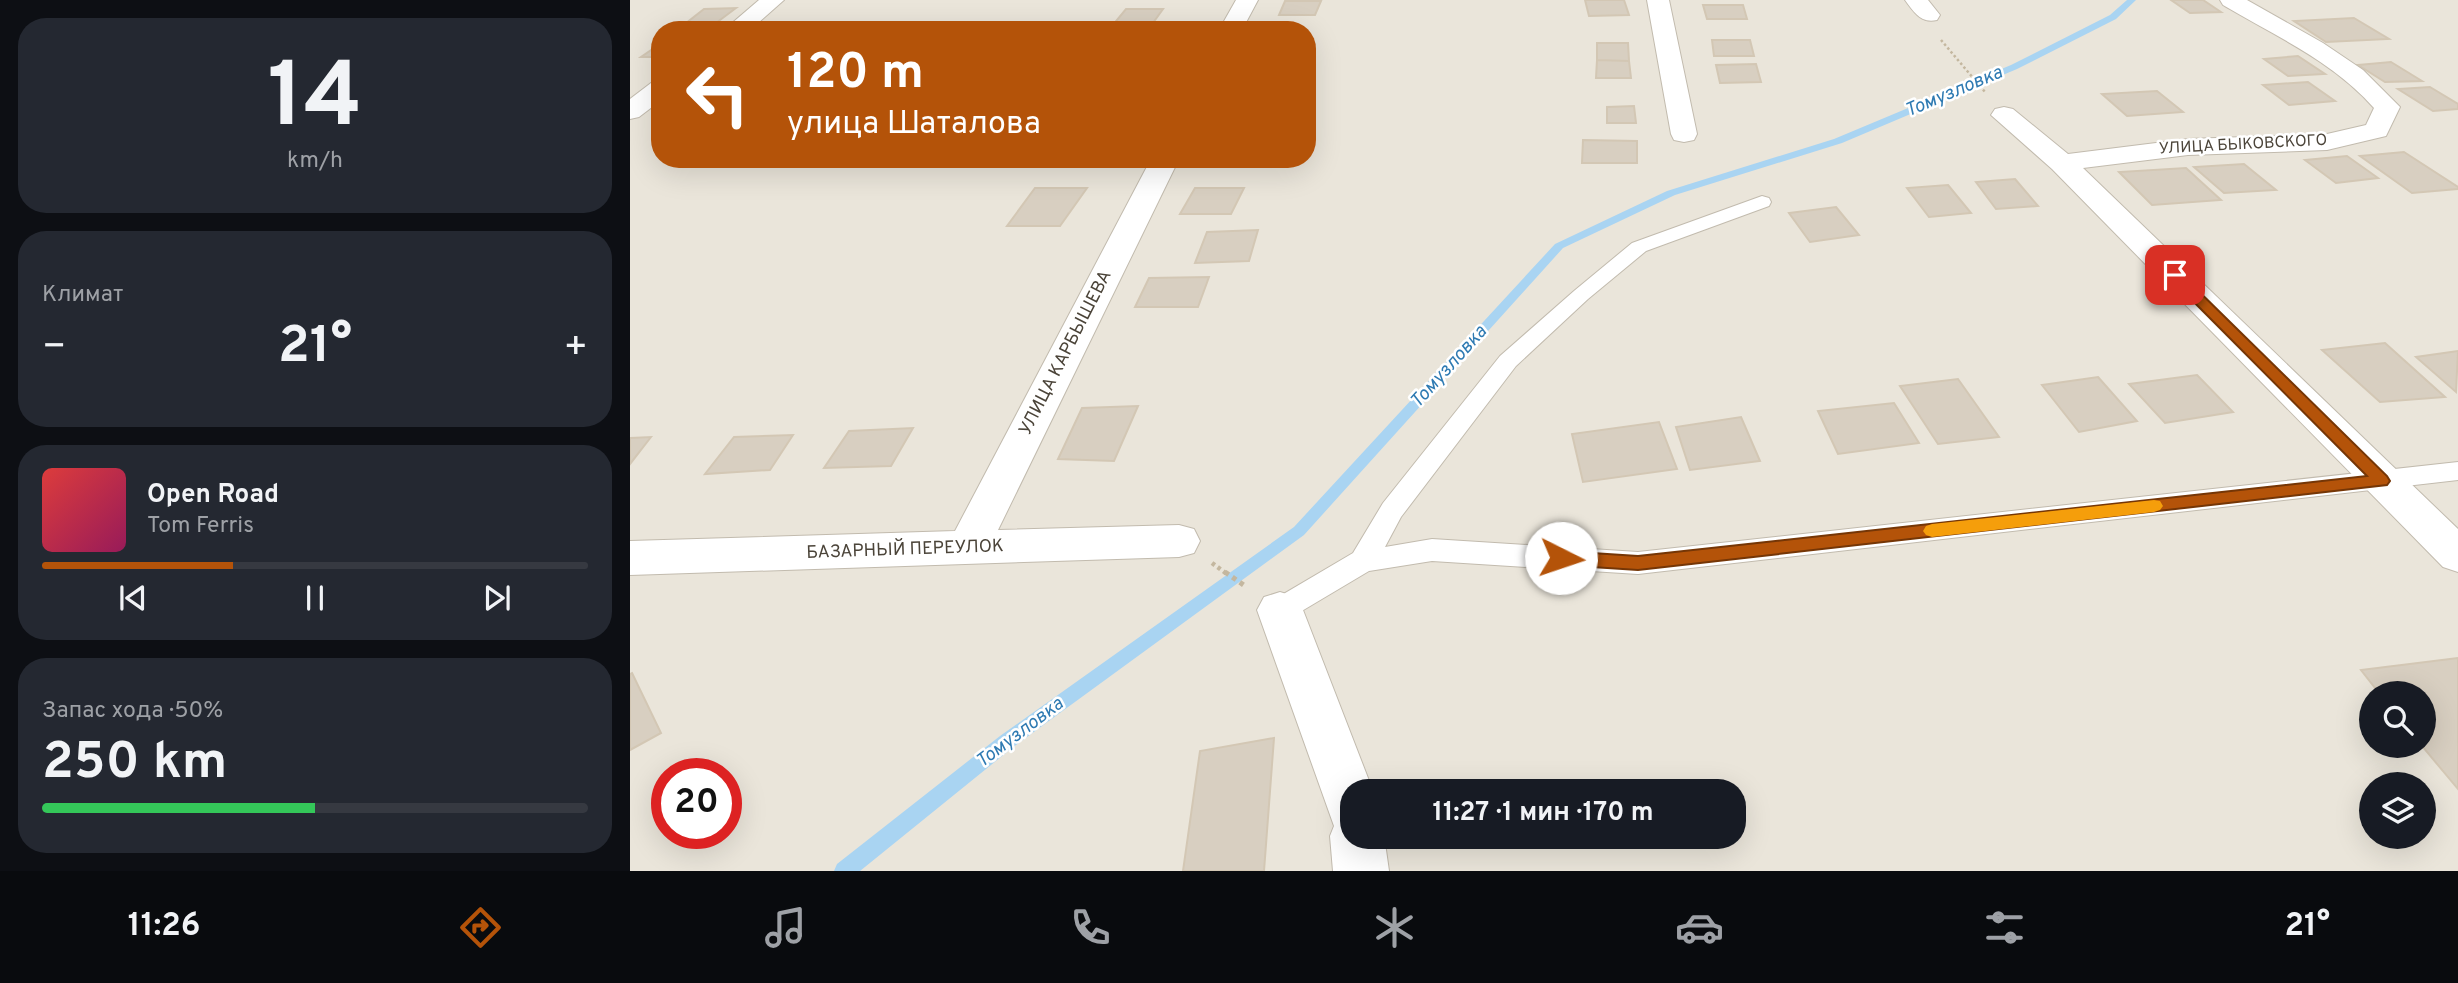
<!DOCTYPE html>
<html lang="ru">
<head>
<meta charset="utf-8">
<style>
  body { margin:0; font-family:Overpass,sans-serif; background:#242831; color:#f1f3f6; height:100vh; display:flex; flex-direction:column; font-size:26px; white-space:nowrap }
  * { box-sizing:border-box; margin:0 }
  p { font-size:23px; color:#9ea1a6 }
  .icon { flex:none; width:38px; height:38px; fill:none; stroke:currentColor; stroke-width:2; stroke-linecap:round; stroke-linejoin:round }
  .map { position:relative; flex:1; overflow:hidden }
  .panel { display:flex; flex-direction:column; gap:18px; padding:18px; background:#0d0f14; width:630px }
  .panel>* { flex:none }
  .hud { position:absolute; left:21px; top:21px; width:665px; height:147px; border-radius:28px; box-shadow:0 7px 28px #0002; background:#b45309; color:#fff; overflow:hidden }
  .tools { position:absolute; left:1729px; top:681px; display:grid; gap:14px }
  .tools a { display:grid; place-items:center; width:77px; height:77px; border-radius:50%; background:#171b24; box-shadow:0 7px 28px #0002; font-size:35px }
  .speed { position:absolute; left:21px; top:758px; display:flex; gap:14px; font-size:35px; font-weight:700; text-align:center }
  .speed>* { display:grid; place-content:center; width:91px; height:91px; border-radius:50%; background:#171b24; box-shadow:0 7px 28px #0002; line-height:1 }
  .speed .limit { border:10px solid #d22; background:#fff; color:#111 }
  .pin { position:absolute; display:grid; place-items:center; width:60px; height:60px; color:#fff; margin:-30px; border-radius:14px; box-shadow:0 4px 10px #0006 }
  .me { position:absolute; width:77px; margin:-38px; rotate:94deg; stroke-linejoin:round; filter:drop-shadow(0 0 5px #0008) }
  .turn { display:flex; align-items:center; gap:24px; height:147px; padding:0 21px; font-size:32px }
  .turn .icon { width:91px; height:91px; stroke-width:2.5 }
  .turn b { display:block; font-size:49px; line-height:60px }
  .big { font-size:52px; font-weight:700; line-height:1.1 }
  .panel .widget { flex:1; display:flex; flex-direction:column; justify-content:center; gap:10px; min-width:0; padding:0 24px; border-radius:28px; background:#242831 }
  .panel .dial { align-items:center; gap:0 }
  .dial b { font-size:91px; line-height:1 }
  .song { display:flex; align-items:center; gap:21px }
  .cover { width:84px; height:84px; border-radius:10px; background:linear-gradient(135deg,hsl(0 70% 55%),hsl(330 70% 35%)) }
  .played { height:7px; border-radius:4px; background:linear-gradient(90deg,#b45309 35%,#363941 35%) }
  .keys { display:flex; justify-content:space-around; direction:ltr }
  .heat { display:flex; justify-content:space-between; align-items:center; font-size:38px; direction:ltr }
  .charge { height:10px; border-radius:5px; background:linear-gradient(90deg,#34c759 50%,#363941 0) }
  .trip { position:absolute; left:710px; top:779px; width:406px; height:70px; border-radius:28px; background:#171b24; box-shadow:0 7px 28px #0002; font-weight:700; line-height:70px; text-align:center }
  .tabs { display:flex; height:112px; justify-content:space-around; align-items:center; background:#090b0e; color:#9ea1a6 }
  .tabs .icon { width:49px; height:49px }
  .tabs .active { color:#b45309 }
  .tabs b { font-size:32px; color:#f1f3f6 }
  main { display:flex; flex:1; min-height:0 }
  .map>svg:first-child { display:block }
</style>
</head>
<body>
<main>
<section class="panel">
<div class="widget dial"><b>14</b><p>km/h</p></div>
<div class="widget"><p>Климат</p>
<div class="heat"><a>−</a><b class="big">21°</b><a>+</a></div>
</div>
<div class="widget">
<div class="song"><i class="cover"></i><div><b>Open Road</b><p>Tom Ferris</p></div></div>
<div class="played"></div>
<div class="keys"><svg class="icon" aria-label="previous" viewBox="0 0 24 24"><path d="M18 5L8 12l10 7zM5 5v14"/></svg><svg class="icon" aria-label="pause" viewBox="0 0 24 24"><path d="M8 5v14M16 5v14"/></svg><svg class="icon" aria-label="next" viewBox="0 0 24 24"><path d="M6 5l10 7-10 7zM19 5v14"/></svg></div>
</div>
<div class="widget"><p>Запас хода · 50%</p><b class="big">250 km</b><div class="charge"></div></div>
</section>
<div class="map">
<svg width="1828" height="871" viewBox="0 0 1828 871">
  <rect width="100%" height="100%" fill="#f6f3ec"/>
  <!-- residential -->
  <path fill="#eae5da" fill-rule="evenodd" d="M0,0H1828V871H0ZM30,30H677V159H30ZM1741,693H1794V746H1741ZM37,774H96V833H37ZM1741,784H1794V836H1741ZM723,791H1104V836H723Z"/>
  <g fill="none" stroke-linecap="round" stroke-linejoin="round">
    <!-- stream -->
    <path fill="#a9d4f2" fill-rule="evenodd" d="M1497,0H1506L1486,19L1387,69L1212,143L1045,195L933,248L674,535L382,748L230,871H204L207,864L370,736L664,527L925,244L1037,191L1204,139L1381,65L1480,15Z"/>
  </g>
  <!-- building -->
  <path fill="#d8cfc1" stroke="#d3c7b4" stroke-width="2" d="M955,0H994L999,15L959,16Z
    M1541,0H1573L1591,12L1560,13Z
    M655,1H691L685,15H649Z
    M1073,5H1113L1117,19H1077Z
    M106,8L86,23L55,24L74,9Z
    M496,9H533L520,27L482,26Z
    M1724,18L1759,39L1696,42L1664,21Z
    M1082,40H1120L1124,56H1084Z
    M967,43H998L999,61L967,60Z
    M30,44V57H11Z
    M1668,56L1695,74L1658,76L1634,59Z
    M967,60L999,61L1001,78H966Z
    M1761,62L1792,81L1755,82L1728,65Z
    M1126,64L1131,82L1090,83L1086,65Z
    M1678,82L1705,101L1659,105L1633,85Z
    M1800,87L1828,104V109L1803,111L1768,89Z
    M1527,91L1553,112L1497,116L1472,94Z
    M1004,106L1006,123H977V107Z
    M953,140L1007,141V163H952Z
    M1774,152L1828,187V189L1782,193L1730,156Z
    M1717,156L1748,178L1706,183L1675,160Z
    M1614,164L1646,190L1594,193L1564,167Z
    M1556,168L1591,200L1522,205L1489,172Z
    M1385,179L1408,206L1366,209L1346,182Z
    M1318,185L1341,213L1299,217L1277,188Z
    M405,188H457L430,226H377Z
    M565,188H614L601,214H550Z
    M1206,207L1229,235L1180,242L1159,213Z
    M628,230L619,261L565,263L577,232Z
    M579,277L568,307H505L519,278Z
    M1755,343L1815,397L1750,402L1692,350Z
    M1828,351L1826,392L1786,357Z
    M1567,375L1603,412L1535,423L1499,384Z
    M1468,377L1507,421L1449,432L1412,385Z
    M1328,379L1369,437L1308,444L1270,386Z
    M1264,403L1289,443L1208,454L1188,411Z
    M508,406L484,461L428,459L452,408Z
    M1111,417L1130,461L1060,470L1046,427Z
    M1029,422L1047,469L953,482L942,434Z
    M283,428L261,466L194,468L219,431Z
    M163,435L140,470L75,474L104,437Z
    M21,437L0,464V438Z
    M1828,658V789L1792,746L1794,693H1749L1731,670Z
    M2,673L31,733L0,750V674Z
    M644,738L634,871H553L570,751Z"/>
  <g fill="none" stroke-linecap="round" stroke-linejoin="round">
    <!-- lane casing -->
    <g stroke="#c2bbae" stroke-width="2">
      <path id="lane" d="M1132,196L1139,198L1141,202L1139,206L1016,251L958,299L886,366L771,517L755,547L802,539L1008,552L1828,462V480L1008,574L802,561L739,571L660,618L650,622L640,618L636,610L640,602L723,553L753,503L870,356L944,291L1002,243Z"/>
    </g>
    <!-- street casing -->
    <g stroke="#c2bbae" stroke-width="2">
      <path id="street" d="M129,0H154L120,30H94Z
        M606,0H628L612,30H589Z
        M1017,0H1039L1067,134L1064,140L1054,142L1044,140L1041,134Z
        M1275,0H1298L1310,15L1307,20C1291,24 1284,12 1275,0Z
        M1590,0H1617L1693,43L1733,70L1770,107L1756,136L1697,150L1558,155L1453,168L1828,529V572L1813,567L1422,169L1361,115L1365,109L1374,107L1383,109L1438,154L1558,139L1697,134L1736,125L1744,108C1703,61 1645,36 1593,5Z
        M30,80V101L9,117L0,119V99L21,83Z
        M521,159H549L368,530L549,525L564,529L570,541L564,553L549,557L0,575V541L325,531Z
        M650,592L666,597L673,610L743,791H723V836H754L759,871H703L700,836L704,826L627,610L634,597Z"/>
    </g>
    <!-- path-far2 -->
    <path stroke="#c4b79f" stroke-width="2.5" stroke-dasharray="2.5 2.5" stroke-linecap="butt" d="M1311,40L1355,92"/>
    <!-- path-far1 -->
    <path stroke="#c4b79f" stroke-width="4.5" stroke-dasharray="3.5 3.5" stroke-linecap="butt" d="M582,563L597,574"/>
    <!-- path -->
    <path stroke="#c4b79f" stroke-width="5" stroke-dasharray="4.5 4.5" stroke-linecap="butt" d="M595,572L615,586"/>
    <!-- lane -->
    <use href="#lane" fill="#fff" fill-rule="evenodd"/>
    <!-- street -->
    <use href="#street" fill="#fff" fill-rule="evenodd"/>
  </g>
  <!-- route -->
  <path fill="#b45309" stroke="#753606" stroke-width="2" d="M1545,271L1549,272L1757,476L1760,481L1757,485L1008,570L931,565L924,563L922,558L924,553L931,551L1008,556L1737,476L1540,278L1538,275Z"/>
  <!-- slow -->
  <path fill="#f59e0b" d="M1524,500L1530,501L1533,506L1530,510L1524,512L1302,537L1296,535L1293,531L1296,526L1302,524Z"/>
  <g text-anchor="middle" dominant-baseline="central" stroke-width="5" stroke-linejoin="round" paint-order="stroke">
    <!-- far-street labels -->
    <g font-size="16" fill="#4b4439" stroke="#fff">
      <text transform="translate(1613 145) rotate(-3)">УЛИЦА БЫКОВСКОГО</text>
    </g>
    <!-- street labels -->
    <g font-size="18" fill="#4b4439" stroke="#fff">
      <text transform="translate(436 353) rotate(-63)">УЛИЦА КАРБЫШЕВА</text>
      <text transform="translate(275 550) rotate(-2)">БАЗАРНЫЙ ПЕРЕУЛОК</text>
    </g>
    <!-- water labels -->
    <g font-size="19" font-style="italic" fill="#2e7ab2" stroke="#fff">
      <text transform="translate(1324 92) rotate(-23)">Томузловка</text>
      <text transform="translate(819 367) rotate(-48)">Томузловка</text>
      <text transform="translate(390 733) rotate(-37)">Томузловка</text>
    </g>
  </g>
</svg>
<div class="tools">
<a><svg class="icon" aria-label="search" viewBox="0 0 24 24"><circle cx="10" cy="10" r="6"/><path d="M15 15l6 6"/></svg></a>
<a><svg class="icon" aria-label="layers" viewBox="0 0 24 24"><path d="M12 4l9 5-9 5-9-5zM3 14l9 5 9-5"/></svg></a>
</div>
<div class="speed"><div class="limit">20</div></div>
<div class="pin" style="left:1545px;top:275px;background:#d93025"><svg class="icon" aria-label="arrive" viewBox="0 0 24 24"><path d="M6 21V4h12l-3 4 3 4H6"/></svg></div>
<svg class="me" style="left:931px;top:558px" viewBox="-20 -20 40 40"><circle r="19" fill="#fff"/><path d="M0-13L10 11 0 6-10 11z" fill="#b45309"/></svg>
<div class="trip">11:27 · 1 мин · 170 m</div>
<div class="hud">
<div class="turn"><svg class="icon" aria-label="left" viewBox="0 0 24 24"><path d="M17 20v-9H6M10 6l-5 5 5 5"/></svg><div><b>120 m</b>улица Шаталова</div></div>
</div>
</div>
</main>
<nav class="tabs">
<b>11:26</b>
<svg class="icon active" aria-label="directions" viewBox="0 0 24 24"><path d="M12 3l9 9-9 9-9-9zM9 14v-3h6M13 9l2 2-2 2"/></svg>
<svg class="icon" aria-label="music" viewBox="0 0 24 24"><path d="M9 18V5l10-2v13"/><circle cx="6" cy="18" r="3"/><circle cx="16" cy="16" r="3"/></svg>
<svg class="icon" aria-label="phone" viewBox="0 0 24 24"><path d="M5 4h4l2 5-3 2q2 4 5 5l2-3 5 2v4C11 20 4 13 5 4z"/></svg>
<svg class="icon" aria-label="climate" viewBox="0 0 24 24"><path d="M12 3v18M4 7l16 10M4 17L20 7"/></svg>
<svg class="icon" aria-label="car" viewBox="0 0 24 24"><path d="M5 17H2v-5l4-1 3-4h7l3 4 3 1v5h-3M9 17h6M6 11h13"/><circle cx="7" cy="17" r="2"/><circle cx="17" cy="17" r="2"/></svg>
<svg class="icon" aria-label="filters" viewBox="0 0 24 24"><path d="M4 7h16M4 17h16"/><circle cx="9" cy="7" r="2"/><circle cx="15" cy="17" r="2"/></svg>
<b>21°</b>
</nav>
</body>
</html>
